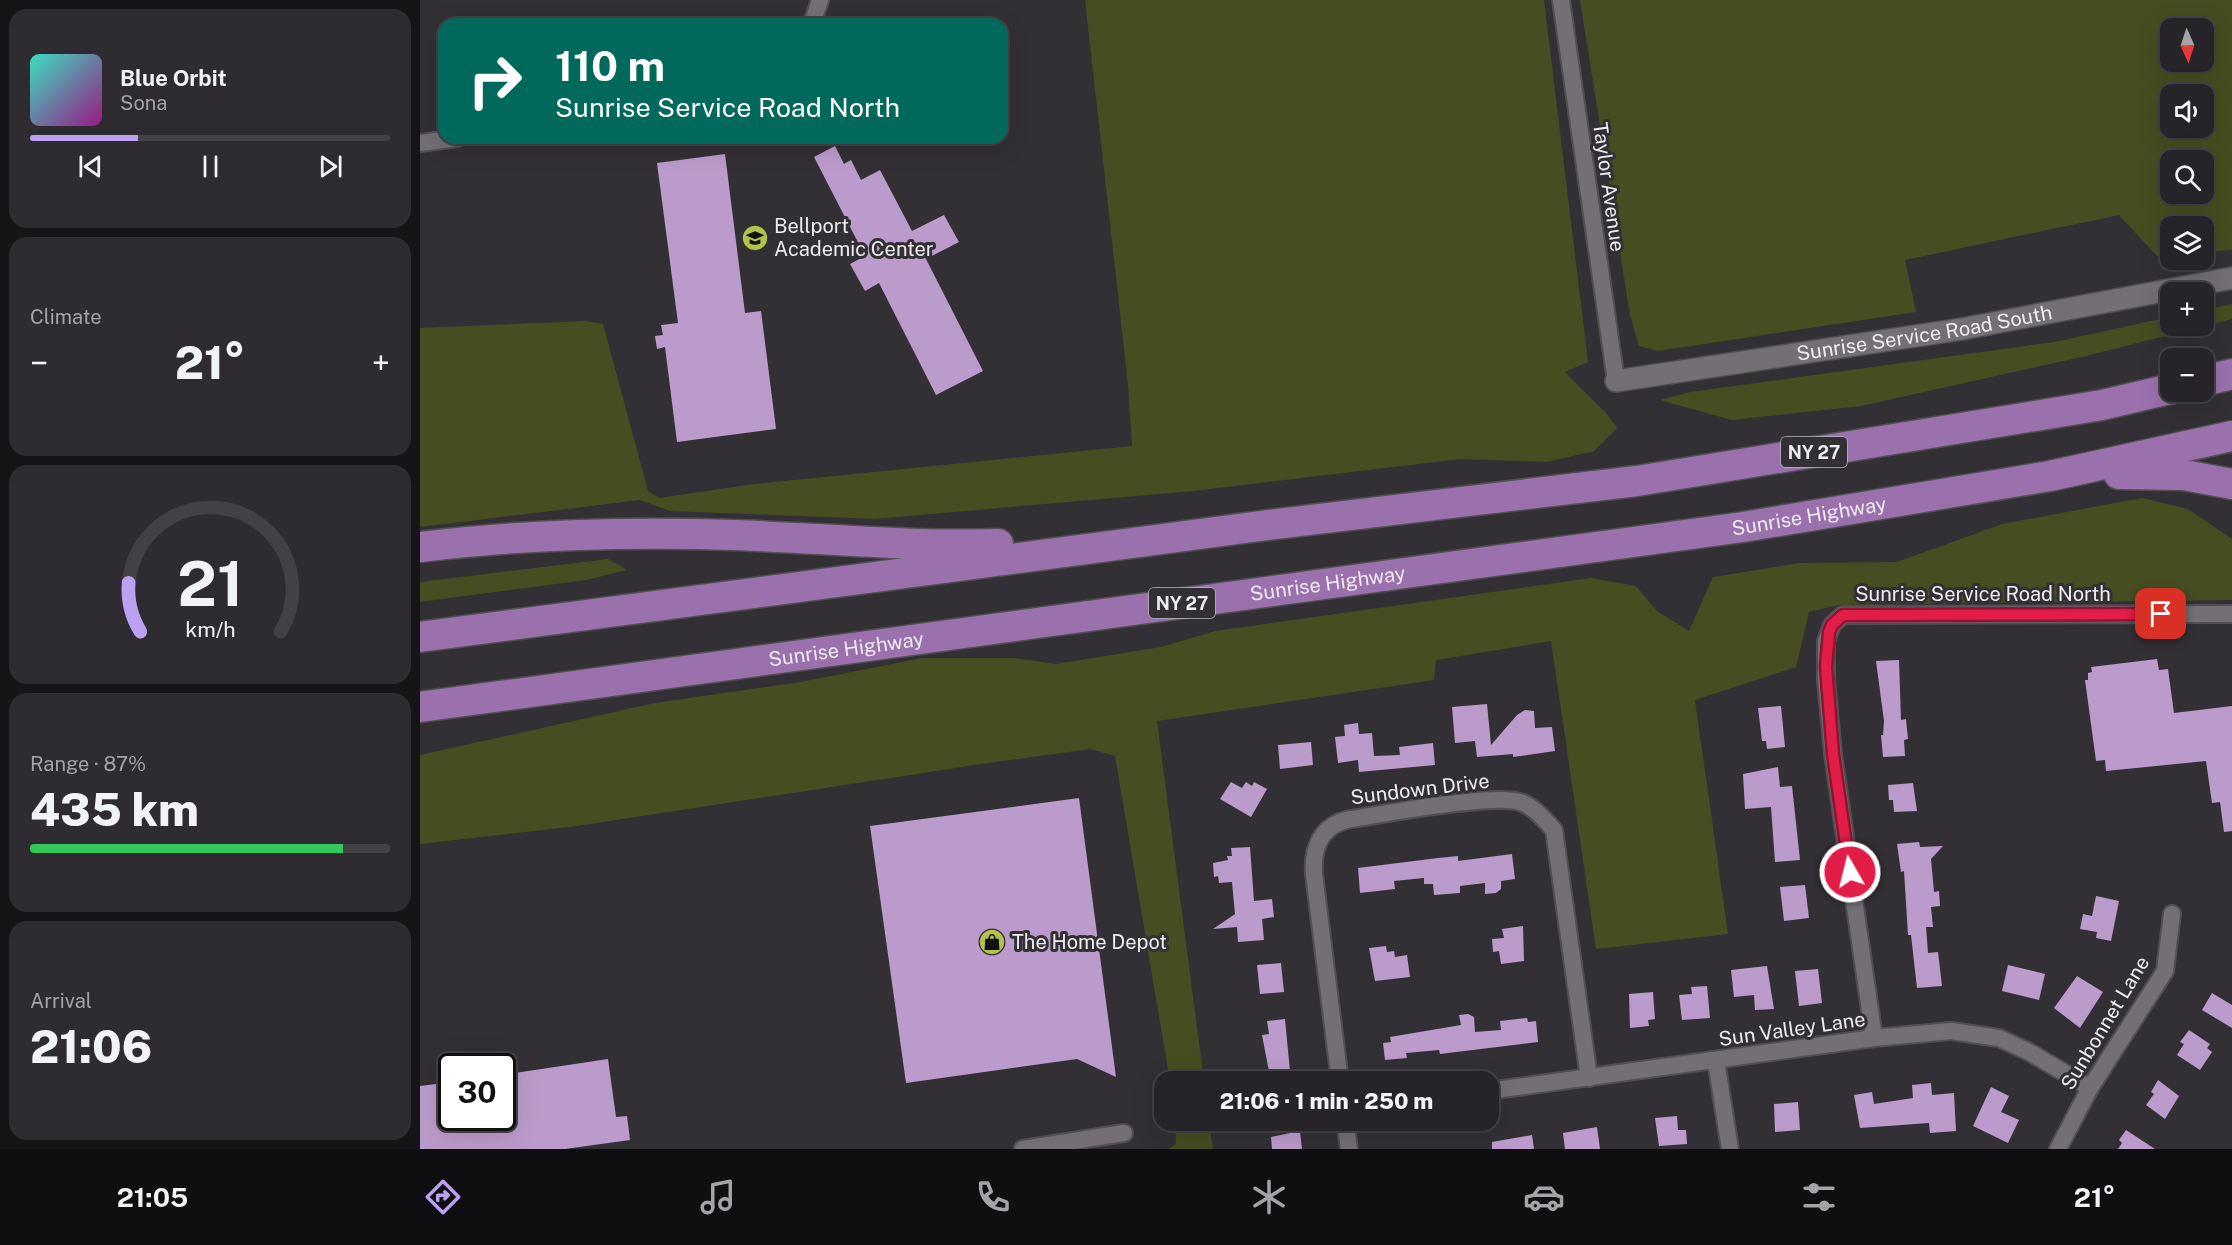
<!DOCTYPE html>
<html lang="en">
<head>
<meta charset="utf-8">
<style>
  body { margin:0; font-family:"Public Sans",sans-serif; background:#2e2c30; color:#f1f3f6; height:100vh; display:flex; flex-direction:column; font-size:22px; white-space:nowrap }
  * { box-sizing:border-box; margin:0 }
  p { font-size:20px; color:#a4a4a8 }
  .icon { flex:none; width:33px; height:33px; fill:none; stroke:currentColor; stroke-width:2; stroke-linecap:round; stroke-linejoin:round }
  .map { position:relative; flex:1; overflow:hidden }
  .details { display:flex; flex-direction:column; gap:9px; padding:9px; background:#151416; width:420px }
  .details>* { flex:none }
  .hud { position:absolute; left:18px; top:18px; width:570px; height:126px; border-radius:18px; box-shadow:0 6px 24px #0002,0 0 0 2px #424145; background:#00695c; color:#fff; overflow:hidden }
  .needle { width:39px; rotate:177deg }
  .tools { position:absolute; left:1740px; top:18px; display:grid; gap:12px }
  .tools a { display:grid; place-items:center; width:54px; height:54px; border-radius:12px; background:#262428; box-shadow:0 6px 24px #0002,0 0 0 2px #424145; font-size:30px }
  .speed { position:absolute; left:18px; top:1053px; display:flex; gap:12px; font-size:30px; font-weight:700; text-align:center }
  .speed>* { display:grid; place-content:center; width:78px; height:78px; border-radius:50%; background:#262428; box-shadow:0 6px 24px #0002,0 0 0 2px #424145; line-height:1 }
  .speed .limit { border:3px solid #111; border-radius:9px; background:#fff; color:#111 }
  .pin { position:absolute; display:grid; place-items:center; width:51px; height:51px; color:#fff; margin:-26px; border-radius:12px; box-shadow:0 3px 9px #0006 }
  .me { position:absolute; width:66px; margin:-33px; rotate:352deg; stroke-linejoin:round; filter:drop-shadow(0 0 4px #0008) }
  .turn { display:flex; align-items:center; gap:21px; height:126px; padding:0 18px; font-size:27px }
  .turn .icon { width:78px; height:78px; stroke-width:2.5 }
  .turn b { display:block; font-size:42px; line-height:51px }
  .big { font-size:45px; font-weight:800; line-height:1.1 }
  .details .widget { flex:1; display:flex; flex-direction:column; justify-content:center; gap:9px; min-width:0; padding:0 21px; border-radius:18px; background:#2e2c30 }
  .details .dial { align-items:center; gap:0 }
  .dial svg { height:156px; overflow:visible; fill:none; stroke:#424145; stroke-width:7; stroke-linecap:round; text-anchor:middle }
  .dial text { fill:#f1f3f6; stroke:none }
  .song { display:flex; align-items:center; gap:18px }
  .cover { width:72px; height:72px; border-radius:9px; background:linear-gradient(135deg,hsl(170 70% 55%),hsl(310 70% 35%)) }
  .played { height:6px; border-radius:3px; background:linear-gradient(90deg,#bca0f2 30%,#424145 30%) }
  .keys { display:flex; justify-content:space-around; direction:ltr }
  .heat { display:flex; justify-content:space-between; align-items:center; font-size:33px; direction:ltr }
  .charge { height:9px; border-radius:4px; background:linear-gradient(90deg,#34c759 87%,#424145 0) }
  .trip { position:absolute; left:734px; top:1071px; width:345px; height:60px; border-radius:18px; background:#262428; box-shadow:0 6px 24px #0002,0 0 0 2px #424145; font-weight:800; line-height:60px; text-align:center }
  .dock { display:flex; height:96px; justify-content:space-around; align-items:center; background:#0f0e10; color:#a4a4a8 }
  .dock .icon { width:42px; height:42px }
  .dock .active { color:#bca0f2 }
  .dock b { font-size:27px; color:#f1f3f6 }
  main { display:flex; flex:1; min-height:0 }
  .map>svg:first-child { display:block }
</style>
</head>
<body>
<main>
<section class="details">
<div class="widget">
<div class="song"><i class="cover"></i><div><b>Blue Orbit</b><p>Sona</p></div></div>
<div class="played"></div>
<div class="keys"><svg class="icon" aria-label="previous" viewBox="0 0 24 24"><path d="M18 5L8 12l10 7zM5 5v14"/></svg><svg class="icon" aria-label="pause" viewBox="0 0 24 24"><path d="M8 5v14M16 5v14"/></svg><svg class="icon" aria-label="next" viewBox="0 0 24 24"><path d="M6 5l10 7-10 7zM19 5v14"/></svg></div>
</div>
<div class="widget"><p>Climate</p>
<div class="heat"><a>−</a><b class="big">21°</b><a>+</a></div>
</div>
<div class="widget dial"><svg viewBox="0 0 100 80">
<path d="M14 69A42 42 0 1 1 86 69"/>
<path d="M14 69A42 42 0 0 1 8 44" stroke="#bca0f2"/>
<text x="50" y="56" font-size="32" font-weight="700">21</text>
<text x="50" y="72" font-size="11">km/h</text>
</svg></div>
<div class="widget"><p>Range · 87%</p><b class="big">435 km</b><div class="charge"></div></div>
<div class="widget"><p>Arrival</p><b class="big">21:06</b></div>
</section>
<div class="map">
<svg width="1812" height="1149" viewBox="0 0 1812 1149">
  <rect width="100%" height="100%" fill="#333035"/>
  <!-- green -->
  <path fill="#464d20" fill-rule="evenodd" d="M665,0H1124L1168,362L1145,372C1162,392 1183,406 1197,428L1174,451L1127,462L1040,459L773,491L454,519L250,511L220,500L0,527V328L165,321L183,324L228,491L239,498L334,484L712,446L708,385Z
    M1160,0H1812V250L1784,252V226H1750V255L1737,256L1699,215L1485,260L1496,312L1238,351L1219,346L1210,315ZM1784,28V62H1750V28ZM1750,94H1784V128H1750ZM1750,160H1784V194H1750Z
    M1812,304V319L1666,356L1441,406L1312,420L1240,400L1270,392L1634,342L1750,317V326H1784V310Z
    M1722,498L1768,509L1812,539V600L1418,605L1389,612L1376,667L1275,700L1308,934L1176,949L1131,641L1016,660L1014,680L737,721L784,1081H750L695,756L671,749L568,763L157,826L0,844V755L235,703L380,682L502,658H595L636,664L741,647L795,631L1171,578L1216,586L1237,611L1269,631L1293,577L1380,563L1477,562L1582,524Z
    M188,559L207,570L166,580L0,602V582Z
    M755,1121H789L793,1149H748L756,1144Z"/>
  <!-- building -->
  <path fill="#bb9bcb" d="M415,146L424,164L431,160L441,180L460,170L492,231L524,215L539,242L506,259L563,371L516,395L459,283L445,291L430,264L445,256L394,157Z
    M305,154L325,313L341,311L356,429L257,442L245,347L237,349L235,336L243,335L241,325L258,323L237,163Z
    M1737,659L1739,670L1748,669L1754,713L1812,706V831L1804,832L1800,802L1792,803L1786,761L1686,771L1685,760L1676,761L1665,680H1668V673L1672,672L1671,667Z
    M1479,660L1481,720L1486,719L1488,739L1484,740L1485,756L1463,757L1461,735H1463L1464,721L1456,661Z
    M1067,704L1071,745L1097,715L1105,710L1114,711L1115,728L1132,727L1135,751L1093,757V754L1057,757L1055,741L1035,743L1032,707Z
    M1361,706L1365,747L1347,749L1346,741H1342L1338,708Z
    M938,723L939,734L952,733L954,756L980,755L979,747L1013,743L1015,765L939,772L938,760L918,763L915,737L925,736L924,725Z
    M891,742L893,765L860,769L858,745Z
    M1358,767L1360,787L1372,786L1380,860L1355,862L1351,807L1325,809L1323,774Z
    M811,782L822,788L826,782L832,786L834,782L847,789L831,817L800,799Z
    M1493,783L1497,811L1474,812L1473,800H1469L1468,785Z
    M659,798L696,1077L657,1059L486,1083L450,826Z
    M1499,842L1500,847L1523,846L1511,859L1514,892L1519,891L1520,906L1511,907L1513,927H1506L1508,953L1518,952L1522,986L1497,988L1491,935H1488L1484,871L1481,872L1477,844Z
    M830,847L834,901L852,899L854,917L842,919L844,940L818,942L817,927L793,929L815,914L812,882L799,883L798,876L794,877L793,863L808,860L807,856H812L811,848Z
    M1092,854L1095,879L1081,881V889L1076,893L1065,894V883L1040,886V893L1014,895L1013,884H1004V878L974,881L975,889L940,893L938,868L1018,858L1038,856V861Z
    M1385,885L1389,918L1364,921L1360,887Z
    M1676,896L1699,901L1691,941L1676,938L1677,932L1660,929L1663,914L1672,916Z
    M1103,926L1104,961L1081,964L1079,951L1073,952L1072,939L1084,938L1082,929Z
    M966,946L967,952L974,951L975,957L987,955L990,977L955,981L949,948Z
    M861,963L864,992L840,994L837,965Z
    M1588,965L1625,974L1619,1000L1582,991Z
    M1347,966L1354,1009L1335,1010L1334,995L1314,997L1311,970Z
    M1398,969L1402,1003L1379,1006L1375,971Z
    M1657,976L1683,992L1660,1028L1634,1008Z
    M1287,986L1290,1018L1262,1020L1259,995L1272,994L1271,987Z
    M1233,992L1235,1019L1228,1020L1229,1026L1210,1028L1209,994Z
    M1792,993L1812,1005V1028L1782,1010Z
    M1048,1014L1054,1017L1055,1032L1081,1030L1080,1021L1107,1018L1108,1022L1116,1021L1118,1042L1020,1054L1019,1050L986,1053L987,1058L965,1060L963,1043L971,1042L970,1037L1041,1025L1039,1015Z
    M865,1019L871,1082H851L842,1035L849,1034L847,1021Z
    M1769,1030L1790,1044L1787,1048L1792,1052L1780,1070L1757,1055L1764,1044L1760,1042Z
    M188,1059L196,1117L207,1116L210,1140L145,1149H0V1086L32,1082V1118H82V1075Z
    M1738,1080L1759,1096L1745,1119L1726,1105L1734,1094L1731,1092Z
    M1511,1083L1512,1095L1534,1093L1536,1131L1510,1133L1509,1123L1440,1128L1434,1095L1452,1092L1454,1104L1493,1098L1492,1085Z
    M1571,1087L1589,1096L1581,1112L1599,1120L1588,1143L1553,1126Z
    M1378,1102L1380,1130L1355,1132L1354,1104Z
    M1257,1116L1258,1130H1266L1267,1144L1239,1146L1235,1118Z
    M1177,1127L1180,1149H1145L1143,1133Z
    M1706,1130L1735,1149H1698L1702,1143L1699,1140Z
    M880,1131L882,1149H852L851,1137Z
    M1112,1135L1114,1149H1072V1142Z"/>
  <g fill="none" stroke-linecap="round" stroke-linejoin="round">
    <!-- minor casing -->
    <g stroke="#524f53" stroke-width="20">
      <path id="minor" d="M1141,0L1196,381
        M392,24L400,0
        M0,143L37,138
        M1454,1038L1413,754L1406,680V641L1412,625L1423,615L1812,614
        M1296,1061L1310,1149
        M920,1082L894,874C892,847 902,824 931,819C964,814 1078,792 1103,803C1115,808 1125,820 1134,830L1169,1078
        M1068,1091L1454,1038L1531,1031L1579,1038L1611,1053L1670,1088
        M925,1120L929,1149
        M603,1149L704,1133
        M1638,1149L1670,1088L1745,971L1752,914"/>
    </g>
    <!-- tertiary casing -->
    <g stroke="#524f53" stroke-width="24">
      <g id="tertiary">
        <path id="s1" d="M1196,381L1542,329L1812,278"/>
      </g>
    </g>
    <!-- motorway casing -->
    <g stroke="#524f53" stroke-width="33">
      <g id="motorway">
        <path d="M1784,381L1812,374"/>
        <path d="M1699,474L1764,475L1812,484"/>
        <path d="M0,547C104,534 209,532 314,535C402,538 490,547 578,544"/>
        <path d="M0,637L848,525L1217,481L1682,405L1750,389"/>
        <path id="s2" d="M0,707L1323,527L1630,476L1812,436"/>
      </g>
    </g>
    <!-- minor -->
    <use href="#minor" stroke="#736f75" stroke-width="16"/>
    <!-- tertiary -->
    <use href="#tertiary" stroke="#736f75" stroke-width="21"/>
    <!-- motorway -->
    <use href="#motorway" stroke="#9a71ad" stroke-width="30"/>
  </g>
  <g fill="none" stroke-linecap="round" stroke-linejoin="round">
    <!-- route casing -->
    <g stroke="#92132f" stroke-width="15">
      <path id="route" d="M1430,872L1413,754L1406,667L1409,632L1412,625L1423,615L1741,614"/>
    </g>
    <!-- route -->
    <use href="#route" stroke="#e11d48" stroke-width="10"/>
  </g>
  <!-- icons -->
  <defs>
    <g id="school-disc" transform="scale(1.35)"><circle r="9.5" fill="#b2c34c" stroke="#333035"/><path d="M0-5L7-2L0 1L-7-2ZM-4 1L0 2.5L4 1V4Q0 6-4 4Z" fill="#111"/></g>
    <g id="shop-disc" transform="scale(1.35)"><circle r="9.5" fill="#b2c34c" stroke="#333035"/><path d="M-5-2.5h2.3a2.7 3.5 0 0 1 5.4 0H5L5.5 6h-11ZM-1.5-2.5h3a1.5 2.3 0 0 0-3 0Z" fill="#111"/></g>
  </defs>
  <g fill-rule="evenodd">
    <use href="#school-disc" x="335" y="238"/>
    <use href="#shop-disc" x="572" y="942"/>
  </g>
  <g text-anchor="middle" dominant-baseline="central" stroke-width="6" stroke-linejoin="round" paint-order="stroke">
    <!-- shield labels -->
    <g fill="#333035" stroke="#b6b4b8" stroke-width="1.5">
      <rect x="1361" y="437" width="66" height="30" rx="4.5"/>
      <rect x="729" y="588" width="66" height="30" rx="4.5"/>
    </g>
    <g font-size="18" font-weight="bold" fill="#eeecf0">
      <text x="1394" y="452">NY 27</text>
      <text x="762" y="603">NY 27</text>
    </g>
    <!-- street labels -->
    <g font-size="20" fill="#eeecf0" stroke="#333035">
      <text transform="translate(1189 187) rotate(82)">Taylor Avenue</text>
      <text stroke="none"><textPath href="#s1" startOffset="312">Sunrise Service Road South</textPath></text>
      <text stroke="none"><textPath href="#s2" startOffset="1402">Sunrise Highway</textPath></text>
      <text stroke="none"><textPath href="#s2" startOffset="916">Sunrise Highway</textPath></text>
      <text x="1563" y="594">Sunrise Service Road North</text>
      <text stroke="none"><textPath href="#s2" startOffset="430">Sunrise Highway</textPath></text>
      <text transform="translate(1000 789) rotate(-7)">Sundown Drive</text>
      <text transform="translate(1685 1023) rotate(-59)">Sunbonnet Lane</text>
      <text transform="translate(1372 1029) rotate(-8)">Sun Valley Lane</text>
    </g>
    <!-- poi labels -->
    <g font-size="20" fill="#eeecf0" stroke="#333035" text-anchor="start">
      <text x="354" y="226">Bellport<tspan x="354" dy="23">Academic Center</tspan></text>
      <text x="592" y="942">The Home Depot</text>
    </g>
  </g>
</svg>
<div class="tools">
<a><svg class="needle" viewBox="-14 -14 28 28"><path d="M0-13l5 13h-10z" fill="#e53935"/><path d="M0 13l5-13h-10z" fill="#a4a4a8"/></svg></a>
<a><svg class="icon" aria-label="sound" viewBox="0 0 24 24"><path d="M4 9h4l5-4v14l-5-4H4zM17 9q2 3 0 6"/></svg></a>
<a><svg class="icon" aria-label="search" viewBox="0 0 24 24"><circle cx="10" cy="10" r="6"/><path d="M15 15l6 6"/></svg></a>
<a><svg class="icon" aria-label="layers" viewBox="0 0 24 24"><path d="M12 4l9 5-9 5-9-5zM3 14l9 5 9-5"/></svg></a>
<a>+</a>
<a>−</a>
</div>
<div class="speed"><div class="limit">30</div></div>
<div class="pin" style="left:1741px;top:614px;background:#d93025"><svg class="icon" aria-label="arrive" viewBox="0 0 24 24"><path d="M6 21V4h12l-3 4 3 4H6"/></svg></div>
<svg class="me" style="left:1430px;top:872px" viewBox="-20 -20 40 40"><circle r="17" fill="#e11d48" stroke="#fff" stroke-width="3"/><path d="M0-11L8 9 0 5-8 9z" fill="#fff"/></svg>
<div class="trip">21:06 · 1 min · 250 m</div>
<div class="hud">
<div class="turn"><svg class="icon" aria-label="right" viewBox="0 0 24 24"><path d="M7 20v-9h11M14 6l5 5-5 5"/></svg><div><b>110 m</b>Sunrise Service Road North</div></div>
</div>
</div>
</main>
<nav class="dock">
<b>21:05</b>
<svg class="icon active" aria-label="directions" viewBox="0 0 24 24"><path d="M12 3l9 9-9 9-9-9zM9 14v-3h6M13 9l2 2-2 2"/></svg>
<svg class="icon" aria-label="music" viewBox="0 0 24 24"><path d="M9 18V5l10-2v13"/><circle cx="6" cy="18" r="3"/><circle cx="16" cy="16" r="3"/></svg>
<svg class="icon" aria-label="phone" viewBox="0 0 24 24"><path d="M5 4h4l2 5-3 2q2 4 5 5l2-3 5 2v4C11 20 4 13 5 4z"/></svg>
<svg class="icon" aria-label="climate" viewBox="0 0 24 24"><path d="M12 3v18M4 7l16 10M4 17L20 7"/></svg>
<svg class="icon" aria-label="car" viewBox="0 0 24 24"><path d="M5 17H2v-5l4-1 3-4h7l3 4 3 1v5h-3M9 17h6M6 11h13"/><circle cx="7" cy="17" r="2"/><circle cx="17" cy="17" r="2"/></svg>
<svg class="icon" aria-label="filters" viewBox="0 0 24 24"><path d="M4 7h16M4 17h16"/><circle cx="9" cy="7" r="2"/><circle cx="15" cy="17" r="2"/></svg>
<b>21°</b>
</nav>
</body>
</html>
